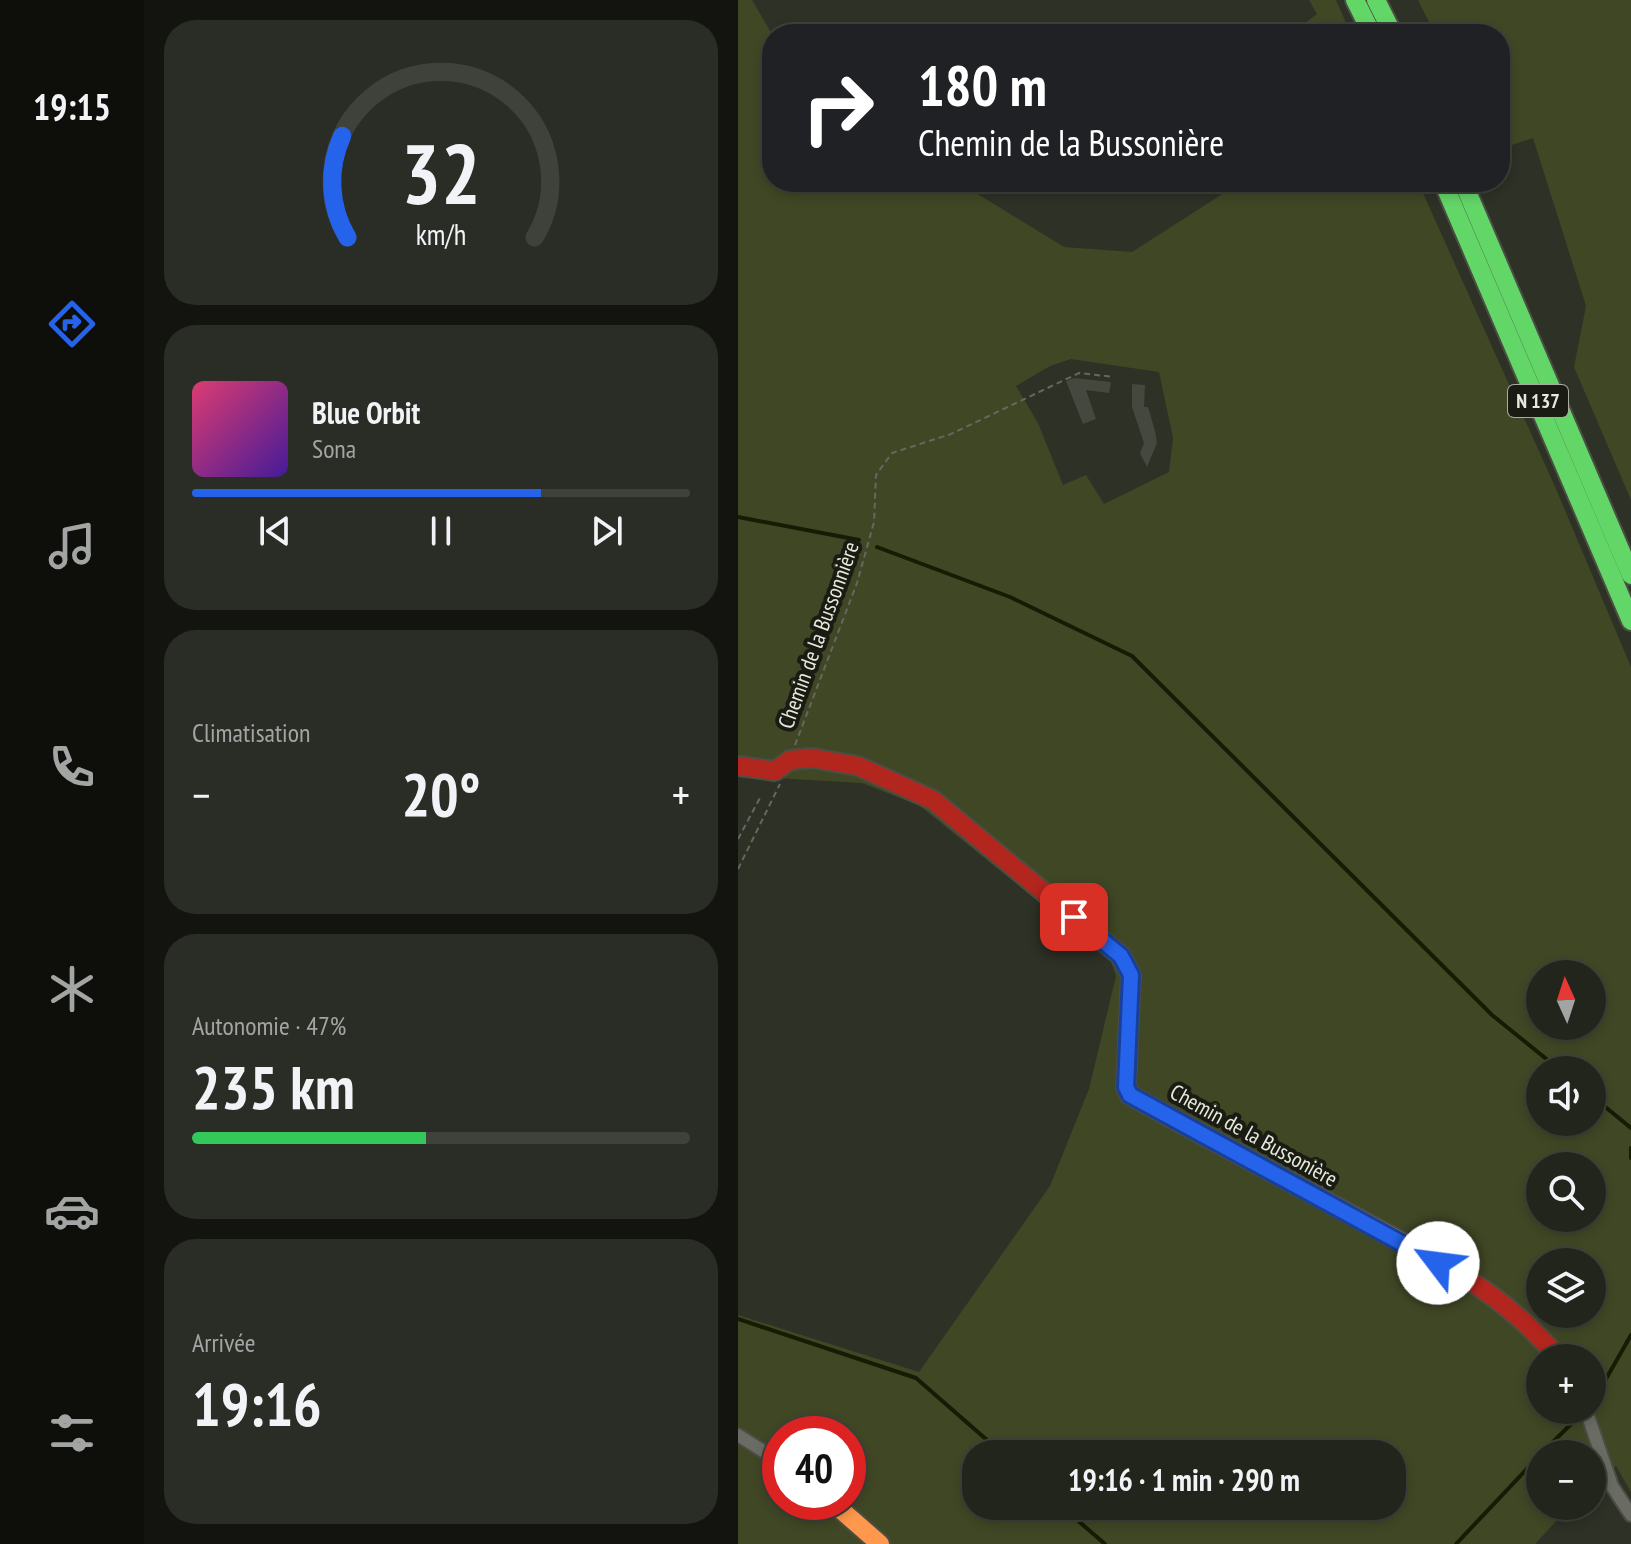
<!DOCTYPE html>
<html lang="fr">
<head>
<meta charset="utf-8">
<style>
  body { margin:0; font-family:"PT Sans Narrow",sans-serif; background:#2a2d25; color:#f1f3f6; height:100vh; display:flex; flex-direction:column; font-size:30px; white-space:nowrap }
  * { box-sizing:border-box; margin:0 }
  p { font-size:26px; color:#a2a5a3 }
  .icon { flex:none; width:44px; height:44px; fill:none; stroke:currentColor; stroke-width:2; stroke-linecap:round; stroke-linejoin:round }
  .map { position:relative; flex:1; overflow:hidden }
  .side { display:flex; flex-direction:column; gap:20px; padding:20px; background:#13140f; width:594px }
  .side>* { flex:none }
  .banner { position:absolute; left:24px; top:24px; width:748px; height:168px; border-radius:32px; box-shadow:0 4px 12px #0003,0 0 0 2px #3f423b; background:#202124; color:#fff; overflow:hidden }
  .needle { width:52px; rotate:357deg }
  .buttons { position:absolute; left:788px; top:960px; display:grid; gap:16px }
  .buttons a { display:grid; place-items:center; width:80px; height:80px; border-radius:50%; background:#22251c; box-shadow:0 4px 12px #0003,0 0 0 2px #3f423b; font-size:40px }
  .speed { position:absolute; left:24px; top:1416px; display:flex; gap:16px; font-size:40px; font-weight:700; text-align:center }
  .speed>* { display:grid; place-content:center; width:104px; height:104px; border-radius:50%; background:#22251c; box-shadow:0 4px 12px #0003,0 0 0 2px #3f423b; line-height:1 }
  .speed .limit { border:12px solid #d22; background:#fff; color:#111 }
  .pin { position:absolute; display:grid; place-items:center; width:68px; height:68px; color:#fff; margin:-34px; border-radius:16px; box-shadow:0 4px 12px #0006 }
  .me { position:absolute; width:88px; margin:-44px; rotate:300deg; stroke-linejoin:round; filter:drop-shadow(0 0 6px #0008) }
  .turn { display:flex; align-items:center; gap:28px; height:168px; padding:0 24px; font-size:36px }
  .turn .icon { width:104px; height:104px; stroke-width:2.5 }
  .turn b { display:block; font-size:56px; line-height:68px }
  .big { font-size:60px; font-weight:800; line-height:1.1 }
  .side .widget { flex:1; display:flex; flex-direction:column; justify-content:center; gap:12px; min-width:0; padding:0 28px; border-radius:32px; background:#2a2d25 }
  .side .dial { align-items:center; gap:0 }
  .dial svg { height:208px; overflow:visible; fill:none; stroke:#3f423b; stroke-width:7; stroke-linecap:round; text-anchor:middle }
  .dial text { fill:#f1f3f6; stroke:none }
  .song { display:flex; align-items:center; gap:24px }
  .cover { width:96px; height:96px; border-radius:12px; background:linear-gradient(135deg,hsl(340 70% 55%),hsl(260 70% 35%)) }
  .played { height:8px; border-radius:4px; background:linear-gradient(90deg,#2563eb 70%,#3f423b 70%) }
  .keys { display:flex; justify-content:space-around; direction:ltr }
  .heat { display:flex; justify-content:space-between; align-items:center; font-size:44px; direction:ltr }
  .charge { height:12px; border-radius:6px; background:linear-gradient(90deg,#34c759 47%,#3f423b 0) }
  .trip { position:absolute; left:224px; top:1440px; width:444px; height:80px; border-radius:32px; background:#22251c; box-shadow:0 4px 12px #0003,0 0 0 2px #3f423b; font-weight:800; line-height:80px; text-align:center }
  main { display:flex; flex:1; min-height:0 }
  .tabs { display:flex; flex-direction:column; width:144px; justify-content:space-around; align-items:center; background:#0e0f0b; color:#a2a5a3 }
  .tabs .icon { width:56px; height:56px }
  .tabs .selected { color:#2563eb }
  .tabs b { font-size:36px; color:#f1f3f6 }
  .map>svg:first-child { display:block }
</style>
</head>
<body>
<main>
<nav class="tabs">
<b>19:15</b>
<svg class="icon selected" aria-label="directions" viewBox="0 0 24 24"><path d="M12 3l9 9-9 9-9-9zM9 14v-3h6M13 9l2 2-2 2"/></svg>
<svg class="icon" aria-label="music" viewBox="0 0 24 24"><path d="M9 18V5l10-2v13"/><circle cx="6" cy="18" r="3"/><circle cx="16" cy="16" r="3"/></svg>
<svg class="icon" aria-label="phone" viewBox="0 0 24 24"><path d="M5 4h4l2 5-3 2q2 4 5 5l2-3 5 2v4C11 20 4 13 5 4z"/></svg>
<svg class="icon" aria-label="climate" viewBox="0 0 24 24"><path d="M12 3v18M4 7l16 10M4 17L20 7"/></svg>
<svg class="icon" aria-label="car" viewBox="0 0 24 24"><path d="M5 17H2v-5l4-1 3-4h7l3 4 3 1v5h-3M9 17h6M6 11h13"/><circle cx="7" cy="17" r="2"/><circle cx="17" cy="17" r="2"/></svg>
<svg class="icon" aria-label="filters" viewBox="0 0 24 24"><path d="M4 7h16M4 17h16"/><circle cx="9" cy="7" r="2"/><circle cx="15" cy="17" r="2"/></svg>
</nav>
<section class="side">
<div class="widget dial"><svg viewBox="0 0 100 80">
<path d="M14 69A42 42 0 1 1 86 69"/>
<path d="M14 69A42 42 0 0 1 12 30" stroke="#2563eb"/>
<text x="50" y="56" font-size="32" font-weight="700">32</text>
<text x="50" y="72" font-size="11">km/h</text>
</svg></div>
<div class="widget">
<div class="song"><i class="cover"></i><div><b>Blue Orbit</b><p>Sona</p></div></div>
<div class="played"></div>
<div class="keys"><svg class="icon" aria-label="previous" viewBox="0 0 24 24"><path d="M18 5L8 12l10 7zM5 5v14"/></svg><svg class="icon" aria-label="pause" viewBox="0 0 24 24"><path d="M8 5v14M16 5v14"/></svg><svg class="icon" aria-label="next" viewBox="0 0 24 24"><path d="M6 5l10 7-10 7zM19 5v14"/></svg></div>
</div>
<div class="widget"><p>Climatisation</p>
<div class="heat"><a>−</a><b class="big">20°</b><a>+</a></div>
</div>
<div class="widget"><p>Autonomie · 47%</p><b class="big">235 km</b><div class="charge"></div></div>
<div class="widget"><p>Arrivée</p><b class="big">19:16</b></div>
</section>
<div class="map">
<svg width="893" height="1544" viewBox="0 0 893 1544">
  <rect width="100%" height="100%" fill="#2e3126"/>
  <!-- green -->
  <path fill="#404725" fill-rule="evenodd" d="M0,0H14L34,34V182H220L326,247L394,252L503,182H680L818,489L893,667V1492L878,1466L854,1486V1454H802V1506H832L797,1544H0V1315L181,1372L312,1186L351,1089L378,976L372,959L182,806L124,783L0,776ZM333,359L421,372L435,438L431,472L366,504L348,475L325,485L300,423L278,386L312,366ZM802,974H854V1026H802ZM802,1070H854V1122H802ZM802,1166H854V1218H802ZM802,1262H854V1314H802ZM802,1358H854V1410H802ZM42,1434H110V1502H42ZM238,1454H654V1506H238Z
    M571,0H598L613,34H567L562,27L579,14Z
    M680,0H893V500L836,367L848,306L795,138L762,149V34H697Z"/>
  <g fill="none" stroke-linecap="round" stroke-linejoin="round">
    <!-- stream -->
    <path stroke="#161b04" stroke-width="4" d="M0,517L121,540
      M139,547L272,597L394,656L754,1015L822,1070
      M854,1096L893,1128
      M893,1148V1158
      M0,1319L178,1378L265,1454
      M856,1400L893,1335
      M803,1454L839,1418
      M323,1506L367,1544
      M718,1544L802,1455"/>
  </g>
  <!-- building -->
  <path fill="#45483e" d="M336,378L373,382L371,393L348,390L358,419L345,424L328,381Z
    M394,384L407,385L406,407H410L417,431L419,443L409,467L402,453L406,443L394,407Z"/>
  <g fill="none" stroke-linecap="round" stroke-linejoin="round">
    <!-- street casing -->
    <g stroke="#4b4e44" stroke-width="16">
      <path id="street" d="M848,1410L874,1486L893,1515
        M0,1435L42,1462"/>
    </g>
    <!-- fast casing -->
    <g stroke="#4b4e44" stroke-width="22">
      <path id="fast" d="M617,0L634,34
        M638,0L655,34
        M705,182L893,621
        M725,182L893,575"/>
    </g>
    <!-- slow casing -->
    <g stroke="#4b4e44" stroke-width="22">
      <path id="slow" d="M428,1115L714,1269
        M94,1502L142,1544"/>
    </g>
    <!-- jam casing -->
    <g stroke="#4b4e44" stroke-width="22">
      <path id="jam" d="M0,766L37,771L52,760L74,758L120,766L195,800L383,956L393,975L388,1087L392,1095L428,1115
        M714,1269C755,1294 790,1321 820,1358"/>
    </g>
    <!-- path -->
    <path stroke="#656760" stroke-width="2" stroke-dasharray="6 4" stroke-linecap="butt" d="M57,745L119,583L136,522L138,475L154,453L213,434L341,373L376,377
      M0,839L23,796
      M0,869L42,784"/>
    <!-- street -->
    <use href="#street" stroke="#6a6c64" stroke-width="12"/>
    <!-- fast -->
    <use href="#fast" stroke="#63d668" stroke-width="18"/>
    <!-- slow -->
    <use href="#slow" stroke="#ff974d" stroke-width="18"/>
    <!-- jam -->
    <use href="#jam" stroke="#b3261e" stroke-width="18"/>
  </g>
  <g fill="none" stroke-linecap="round" stroke-linejoin="round">
    <!-- route casing -->
    <g stroke="#184099" stroke-width="20">
      <path id="route" d="M336,917L383,956L393,975L388,1087L392,1095L700,1263"/>
    </g>
    <!-- route -->
    <use href="#route" stroke="#2563eb" stroke-width="14"/>
  </g>
  <g text-anchor="middle" dominant-baseline="central" stroke-width="8" stroke-linejoin="round" paint-order="stroke">
    <!-- shield labels -->
    <rect fill="#1a1c13" stroke="#a9aca0" stroke-width="2" x="770" y="385" width="60" height="32" rx="6"/>
    <g font-size="20" font-weight="bold" fill="#e6e9dc">
      <text x="800" y="401">N 137</text>
    </g>
    <!-- street labels -->
    <g font-size="22" fill="#e6e9dc" stroke="#1a1c13">
      <text transform="translate(80 635) rotate(-70)">Chemin de la Bussonnière</text>
      <text transform="translate(516 1135) rotate(29)">Chemin de la Bussonière</text>
    </g>
  </g>
</svg>
<div class="buttons">
<a><svg class="needle" viewBox="-14 -14 28 28"><path d="M0-13l5 13h-10z" fill="#e53935"/><path d="M0 13l5-13h-10z" fill="#a2a5a3"/></svg></a>
<a><svg class="icon" aria-label="sound" viewBox="0 0 24 24"><path d="M4 9h4l5-4v14l-5-4H4zM17 9q2 3 0 6"/></svg></a>
<a><svg class="icon" aria-label="search" viewBox="0 0 24 24"><circle cx="10" cy="10" r="6"/><path d="M15 15l6 6"/></svg></a>
<a><svg class="icon" aria-label="layers" viewBox="0 0 24 24"><path d="M12 4l9 5-9 5-9-5zM3 14l9 5 9-5"/></svg></a>
<a>+</a>
<a>−</a>
</div>
<div class="speed"><div class="limit">40</div></div>
<div class="pin" style="left:336px;top:917px;background:#d93025"><svg class="icon" aria-label="arrive" viewBox="0 0 24 24"><path d="M6 21V4h12l-3 4 3 4H6"/></svg></div>
<svg class="me" style="left:700px;top:1263px" viewBox="-20 -20 40 40"><circle r="19" fill="#fff"/><path d="M0-13L10 11 0 6-10 11z" fill="#2563eb"/></svg>
<div class="trip">19:16 · 1 min · 290 m</div>
<div class="banner">
<div class="turn"><svg class="icon" aria-label="right" viewBox="0 0 24 24"><path d="M7 20v-9h11M14 6l5 5-5 5"/></svg><div><b>180 m</b>Chemin de la Bussonière</div></div>
</div>
</div>
</main>
</body>
</html>
